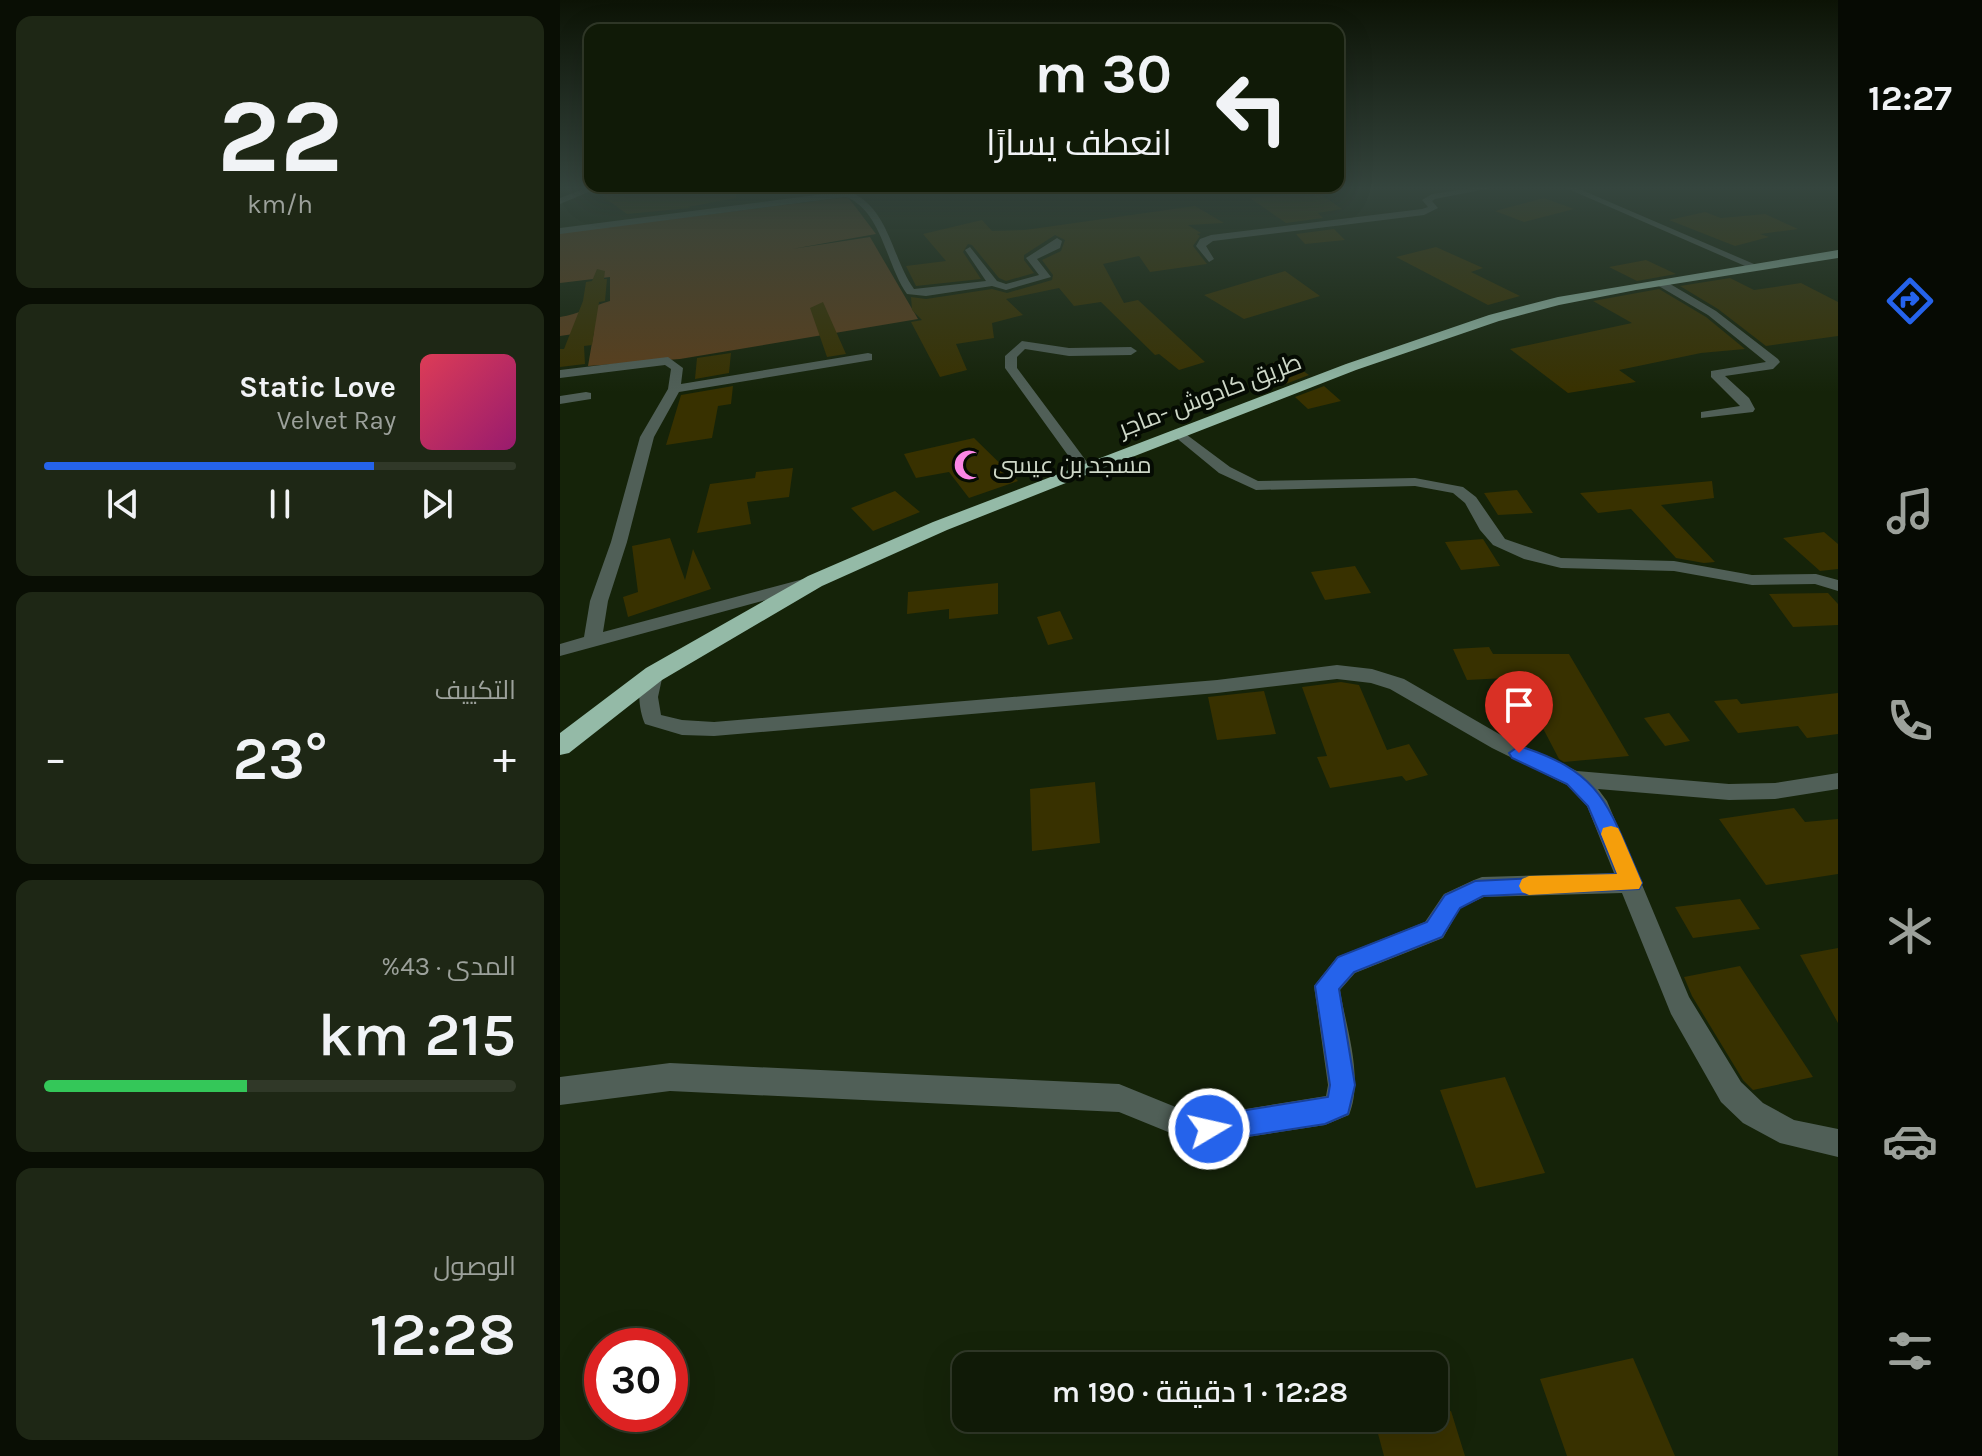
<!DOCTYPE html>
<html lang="ar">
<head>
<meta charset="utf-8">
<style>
  body { margin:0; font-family:Karla,Cairo,sans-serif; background:#1e2715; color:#f1f3f6; direction:rtl; height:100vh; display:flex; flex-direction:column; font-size:30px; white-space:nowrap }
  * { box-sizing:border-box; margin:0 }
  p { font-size:26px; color:#9ca19b }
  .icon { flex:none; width:44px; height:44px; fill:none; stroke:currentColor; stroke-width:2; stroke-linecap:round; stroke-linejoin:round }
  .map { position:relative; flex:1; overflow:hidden; direction:ltr }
  .side { display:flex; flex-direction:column; gap:16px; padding:16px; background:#090e04; width:560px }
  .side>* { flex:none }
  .top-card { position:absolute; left:24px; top:24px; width:760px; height:168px; border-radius:16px; box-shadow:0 8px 32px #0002,0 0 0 2px #303828; direction:rtl; background:#101a07; color:#f1f3f6; overflow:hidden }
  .speed { position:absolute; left:24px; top:1328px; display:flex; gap:16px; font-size:40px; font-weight:700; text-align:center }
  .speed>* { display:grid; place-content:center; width:104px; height:104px; border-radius:50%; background:#101a07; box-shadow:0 8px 32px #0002,0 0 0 2px #303828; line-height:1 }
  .speed .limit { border:12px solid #d22; background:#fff; color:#111 }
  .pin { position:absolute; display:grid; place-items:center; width:68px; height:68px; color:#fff; margin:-82px -34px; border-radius:50% 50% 50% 0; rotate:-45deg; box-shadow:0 0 8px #0007 }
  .pin .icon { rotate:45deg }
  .me { position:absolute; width:88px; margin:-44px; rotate:81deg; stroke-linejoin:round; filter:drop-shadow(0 0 6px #0008) }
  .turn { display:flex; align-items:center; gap:28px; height:168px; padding:0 40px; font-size:36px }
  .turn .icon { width:104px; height:104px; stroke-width:2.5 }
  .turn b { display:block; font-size:56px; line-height:68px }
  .big { font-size:60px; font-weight:600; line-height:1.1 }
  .side .card { flex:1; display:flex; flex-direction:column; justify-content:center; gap:12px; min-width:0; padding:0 28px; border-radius:16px; background:#1e2715 }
  .side .dial { align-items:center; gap:0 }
  .dial b { font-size:104px; line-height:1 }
  .song { display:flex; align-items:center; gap:24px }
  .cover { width:96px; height:96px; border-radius:12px; background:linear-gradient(135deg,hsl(350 70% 55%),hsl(320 70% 35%)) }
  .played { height:8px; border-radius:4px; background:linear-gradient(90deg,#2563eb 70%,#303828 70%) }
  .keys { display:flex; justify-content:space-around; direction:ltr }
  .heat { display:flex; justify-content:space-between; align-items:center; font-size:44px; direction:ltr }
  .charge { height:12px; border-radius:6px; background:linear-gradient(90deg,#34c759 43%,#303828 0) }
  .trip { position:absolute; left:392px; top:1352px; width:496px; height:80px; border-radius:16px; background:#101a07; box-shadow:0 8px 32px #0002,0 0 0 2px #303828; font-weight:600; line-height:80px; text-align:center; direction:rtl }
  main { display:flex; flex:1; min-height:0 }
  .tab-bar { display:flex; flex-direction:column; width:144px; justify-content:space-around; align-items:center; background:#060a03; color:#9ca19b }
  .tab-bar .icon { width:56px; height:56px }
  .tab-bar .current { color:#2563eb }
  .tab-bar b { font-size:36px; color:#f1f3f6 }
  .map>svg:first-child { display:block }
</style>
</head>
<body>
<main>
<nav class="tab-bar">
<b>12:27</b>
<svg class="icon current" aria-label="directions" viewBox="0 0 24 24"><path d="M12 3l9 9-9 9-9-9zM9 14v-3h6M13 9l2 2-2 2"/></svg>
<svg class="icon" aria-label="music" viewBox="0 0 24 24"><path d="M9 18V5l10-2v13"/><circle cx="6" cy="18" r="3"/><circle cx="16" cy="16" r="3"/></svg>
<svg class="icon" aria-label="phone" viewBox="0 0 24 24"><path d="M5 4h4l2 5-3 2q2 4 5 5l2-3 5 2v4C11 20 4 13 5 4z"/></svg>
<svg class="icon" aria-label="climate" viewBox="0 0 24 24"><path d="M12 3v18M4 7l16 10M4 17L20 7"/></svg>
<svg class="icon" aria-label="car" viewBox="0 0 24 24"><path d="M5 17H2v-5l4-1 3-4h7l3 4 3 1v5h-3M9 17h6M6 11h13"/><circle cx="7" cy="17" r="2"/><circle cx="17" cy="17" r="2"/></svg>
<svg class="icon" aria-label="filters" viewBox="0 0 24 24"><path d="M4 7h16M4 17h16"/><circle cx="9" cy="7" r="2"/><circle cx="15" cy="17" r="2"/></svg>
</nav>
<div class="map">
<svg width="1278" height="1456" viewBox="0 0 1278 1456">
  <rect width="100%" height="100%" fill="#152309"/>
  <!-- green -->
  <path fill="#5c3f1b" d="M288,197L316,234L232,249L310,237L358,319L120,359L28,366L34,331L0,336V317C19,314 32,306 50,301V277L0,283V233Z"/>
  <!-- building -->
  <path fill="#383100" d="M71,188H175L176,198L128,207L130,208L67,214L42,196Z
    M756,191L782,209L758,213L763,218L726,223L690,198Z
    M984,198L1014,209L964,222L935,211Z
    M635,206L664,223L628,225L641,233L637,234L640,236L633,246L647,264L590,272L579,256L543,264L564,303L578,300L645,362L619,370L599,354L595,355L541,302L514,306L499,288L446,299L463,315L432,323L434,338L396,344L407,370L380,377L351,322L362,320L352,310L351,297L366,299L432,289L447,293L492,280L493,275L482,260L501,251L505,240L495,235L464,255V260L474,273L446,281L439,278L412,245L408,244L403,252L421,279L356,286L346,266L386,261L363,234L422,220L432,231L465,230Z
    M1145,212L1161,218L1205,214L1238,229L1200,234L1209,237L1175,246L1109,220Z
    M774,229L785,240L745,244L736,234Z
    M876,247L923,268L911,272L960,296L928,305L836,257Z
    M1086,260L1116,274L1077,281L1049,267Z
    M37,269L45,271L44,279H47L45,301L39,302L32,345L24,346L25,364L0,367V349H4L23,301L26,282L32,281Z
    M725,271L760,296L684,319L644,295Z
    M1170,278L1194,290L1241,283L1278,302V336L1206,346L1158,309L1120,286Z
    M1099,289L1146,317L1185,349L1141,353L1059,370L1076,382L1008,393L950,349L1072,323L1033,301Z
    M263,302L286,354L267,357L250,308Z
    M171,353L169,373L135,379L137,358Z
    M726,359L749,375L723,385L703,366Z
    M173,386L171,404L158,406L152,438L106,445L121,395Z
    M764,386L781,401L748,409L735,397Z
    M414,438L458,481L409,498L389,472L356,478L344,454Z
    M233,468L229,497L187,502L191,524L137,533L150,484L195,478L196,472Z
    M1152,481L1154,498L1101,505L1155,562L1144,563L1116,558L1071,509L1038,513L1020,493Z
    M957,490L973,513L938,515L924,493Z
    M335,491L360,512L313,531L291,508Z
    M1264,532L1278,544V569L1260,571L1223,538Z
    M110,538L125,580L133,549L151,589L68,617L63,597L78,592L72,546Z
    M923,539L940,566L901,570L885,542Z
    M795,566L811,593L765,600L751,572Z
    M438,583V614L389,619V609L347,614L348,592Z
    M1268,593L1278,604V625L1233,627L1209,594Z
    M500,611L513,639L488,645L477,617Z
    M929,647L933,654H1009L1069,756L1004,762L999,759L963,690H950L946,678L907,680L893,649Z
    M781,682L799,685L827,750L849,744L868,775L846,781L842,776L770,788L757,757L767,756L742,687Z
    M704,691L716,734L657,740L648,697Z
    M1278,693V734L1247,738L1238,726L1178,733L1154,701L1177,699L1181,704Z
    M1109,713L1130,741L1105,746L1084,718Z
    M535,782L540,843L472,851L470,789Z
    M1234,808L1245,822L1278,819V874L1206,885L1159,819Z
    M1180,899L1200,929L1133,938L1115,907Z
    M1278,948V1023L1240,955Z
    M1180,966L1253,1077L1193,1090L1183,1080L1132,996L1124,977Z
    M945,1077L985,1173L916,1188L880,1090Z
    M1073,1358L1115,1456H1007L980,1379Z
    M891,1411L905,1456H824L817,1430L874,1418V1415Z"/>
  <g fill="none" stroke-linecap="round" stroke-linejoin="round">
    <!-- street -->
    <path fill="#505f57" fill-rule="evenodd" d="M26,188H38L0,204V198Z
      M912,188H931L875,199L872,201L878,208L864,215L653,241L646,246L654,259L649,262L636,246L640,239L651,235L862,209L868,207L862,200L872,194Z
      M1006,188H1017L1201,267L1192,269Z
      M287,191C329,205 331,257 354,289L426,281L405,250L410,247L437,281L446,284L479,275L466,258L497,238L502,241L500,248L477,259L491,277L446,290L432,286L366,296L347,294C326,265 322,211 286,197L0,234V228Z
      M1097,281H1105L1156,311L1218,359L1220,362L1213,369L1165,376L1189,398L1195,409L1193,412L1141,418V412L1180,406L1151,377V371L1206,362L1148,315L1097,285Z
      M462,341L509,348L571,347L577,351L571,355L509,356L465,349L457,357V368L530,466V472H520L445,368V356Z
      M308,353L312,354V360L119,392L94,437L67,542L48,601L43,632L251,577L257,578L259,582L257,586L0,656V644L24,637L30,601L51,542L80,437L108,389L111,369L105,365L0,378V370L108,357L123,368L121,384Z
      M26,392L31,393V399L0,404V396Z
      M619,429L670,467L698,481L855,478L903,487L916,497L945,539L1001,558L1114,561L1192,575L1256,574L1278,580V591L1255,584L1192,585L1114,571L1001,568L964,559L933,545L920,530L905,503L893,493L855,486L696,490L659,473L614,436L612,433Z
      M777,665L812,669L844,679L946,738L1017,771L1169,784L1215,783L1278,773V789L1215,799L1169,800L1038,789L1047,801L1129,997L1181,1082L1203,1103L1234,1120L1278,1129V1157L1220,1143L1183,1123L1161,1102L1111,1014L1062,893L924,897L900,908L883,938L795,973L780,990C786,1028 804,1078 789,1115L765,1125L649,1143L618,1136L559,1112L110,1091L0,1105V1077L110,1063L559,1084L618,1108L649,1115L766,1096L768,1085L754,986L777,957L865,922L884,894L914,880L922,877L1054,873L1027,806L1007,785L932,748L830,689L811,683L777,679L657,693L154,736L122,735L85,724C78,709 74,674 94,667L103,674L98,697L101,715L122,720L154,722L657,680Z"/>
    <!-- highway -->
    <path fill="#94baa7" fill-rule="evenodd" d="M1278,250V258L1076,290L999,305L939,321L796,370L531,473L387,530L262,586L102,680L9,753L0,755V733L86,668L248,576L373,522L786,364L929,315L998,297Z"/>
  </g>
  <!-- sky -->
  <linearGradient id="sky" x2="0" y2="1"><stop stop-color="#0c1305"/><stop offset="0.48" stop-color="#35453e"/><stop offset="1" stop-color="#35453e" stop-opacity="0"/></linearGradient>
  <rect width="1278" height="392" fill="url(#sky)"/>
  <!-- route -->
  <path fill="#2563eb" stroke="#184099" stroke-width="2" d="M959,746C1045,773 1048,807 1082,883L1079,889L923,896L900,908L882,937L794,972L779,989L795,1085L788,1114L765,1124L649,1142L640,1138L636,1129L640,1120L649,1116L768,1097L770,1085L755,986L778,957L867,922L885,895L915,881L1057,874L1028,806L1007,784L952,758L949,753Z"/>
  <!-- slow -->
  <path fill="#f59e0b" d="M1051,826L1058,828L1061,834L1082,883L1079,889L969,895L962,892L959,886L962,879L969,876L1057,874L1041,834L1043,828Z"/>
  <!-- icons -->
  <defs>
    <g id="mosque-bare" transform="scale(2.4)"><path d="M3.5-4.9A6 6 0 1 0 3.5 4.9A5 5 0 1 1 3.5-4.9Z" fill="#fb86e5" stroke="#050b03" stroke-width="2.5" paint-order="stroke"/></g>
  </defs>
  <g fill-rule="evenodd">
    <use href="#mosque-bare" x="409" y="465"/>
  </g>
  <g text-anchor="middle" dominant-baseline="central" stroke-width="8" stroke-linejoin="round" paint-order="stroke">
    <!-- far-street labels -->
    <g font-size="24" fill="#cdd7c7" stroke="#050b03">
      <text transform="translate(650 395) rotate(-21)">طريق كادوش -ماجر</text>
    </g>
    <!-- far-poi labels -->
    <g font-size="24" fill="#cdd7c7" stroke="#050b03" text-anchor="start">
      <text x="433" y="465">مسجد بن عيسى</text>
    </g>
  </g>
</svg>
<div class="speed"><div class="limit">30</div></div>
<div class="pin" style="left:959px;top:753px;background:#d93025"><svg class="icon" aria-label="arrive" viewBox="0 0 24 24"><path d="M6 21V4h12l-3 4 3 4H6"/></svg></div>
<svg class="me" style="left:649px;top:1129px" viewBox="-20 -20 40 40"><circle r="17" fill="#2563eb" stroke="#fff" stroke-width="3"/><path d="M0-11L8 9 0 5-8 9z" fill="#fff"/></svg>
<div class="trip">12:28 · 1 دقيقة · 190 m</div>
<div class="top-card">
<div class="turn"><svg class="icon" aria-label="left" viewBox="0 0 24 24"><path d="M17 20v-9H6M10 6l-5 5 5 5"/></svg><div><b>30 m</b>انعطف يسارًا</div></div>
</div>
</div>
<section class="side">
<div class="card dial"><b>22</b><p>km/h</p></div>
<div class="card">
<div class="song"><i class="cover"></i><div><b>Static Love</b><p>Velvet Ray</p></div></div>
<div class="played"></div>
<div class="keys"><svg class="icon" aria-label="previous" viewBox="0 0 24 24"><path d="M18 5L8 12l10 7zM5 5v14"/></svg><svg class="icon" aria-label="pause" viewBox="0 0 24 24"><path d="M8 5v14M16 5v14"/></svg><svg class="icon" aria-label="next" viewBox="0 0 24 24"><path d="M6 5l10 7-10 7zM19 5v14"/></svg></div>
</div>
<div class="card"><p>التكييف</p>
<div class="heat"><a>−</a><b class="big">23°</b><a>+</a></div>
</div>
<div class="card"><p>المدى · 43%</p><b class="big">215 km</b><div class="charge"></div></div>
<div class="card"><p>الوصول</p><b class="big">12:28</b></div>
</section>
</main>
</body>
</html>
